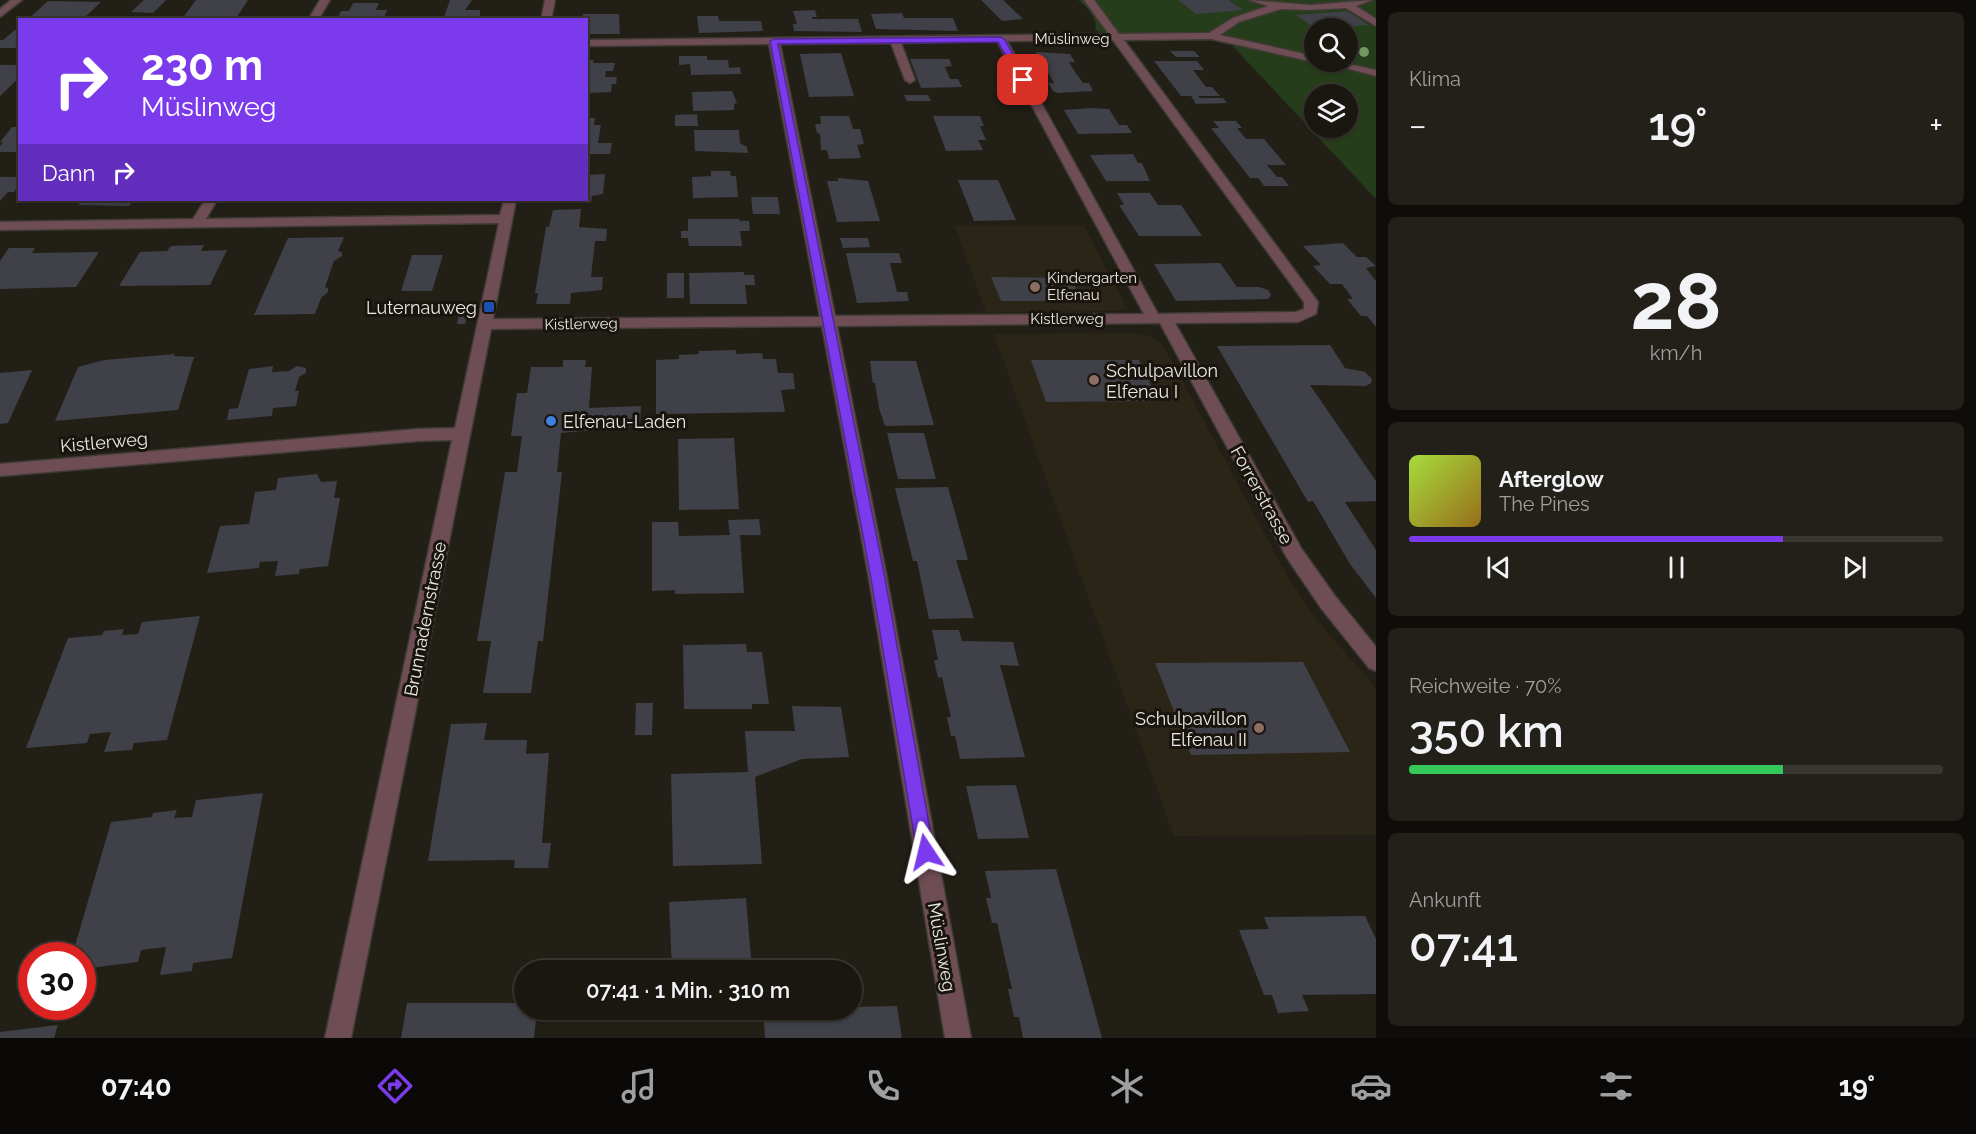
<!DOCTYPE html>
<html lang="de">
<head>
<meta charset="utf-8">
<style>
  body { margin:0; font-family:Raleway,sans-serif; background:#23201a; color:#f1f3f6; height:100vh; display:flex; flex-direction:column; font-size:22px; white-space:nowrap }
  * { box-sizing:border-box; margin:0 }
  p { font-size:20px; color:#9f9f9f }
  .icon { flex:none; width:33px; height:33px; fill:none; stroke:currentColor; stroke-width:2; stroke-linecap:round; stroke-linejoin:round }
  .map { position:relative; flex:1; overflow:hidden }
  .panel { display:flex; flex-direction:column; gap:12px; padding:12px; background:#0e0d09; width:600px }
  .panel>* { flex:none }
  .top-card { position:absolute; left:18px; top:18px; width:570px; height:183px; border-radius:0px; box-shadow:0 2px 4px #0004,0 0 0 2px #383631; background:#7c3aed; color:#fff; overflow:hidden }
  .buttons { position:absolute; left:1304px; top:18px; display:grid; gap:12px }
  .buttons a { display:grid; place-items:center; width:54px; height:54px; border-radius:50%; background:#1a1711; box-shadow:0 2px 4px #0004,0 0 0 2px #383631; font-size:30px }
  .speed { position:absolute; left:18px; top:942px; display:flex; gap:12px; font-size:30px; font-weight:700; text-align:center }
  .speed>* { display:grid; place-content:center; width:78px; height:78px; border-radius:50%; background:#1a1711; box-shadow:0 2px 4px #0004,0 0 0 2px #383631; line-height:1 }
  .speed .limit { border:9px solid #d22; background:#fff; color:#111 }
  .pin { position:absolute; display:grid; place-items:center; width:51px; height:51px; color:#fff; margin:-26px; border-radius:12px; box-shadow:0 3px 9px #0006 }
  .me { position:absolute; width:66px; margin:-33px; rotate:350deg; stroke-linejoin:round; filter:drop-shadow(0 0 4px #0008) }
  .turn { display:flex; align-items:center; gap:21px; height:126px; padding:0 24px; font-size:27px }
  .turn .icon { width:78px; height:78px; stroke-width:2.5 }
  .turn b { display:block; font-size:42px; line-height:51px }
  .then { display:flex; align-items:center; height:57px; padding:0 24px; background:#0003; gap:12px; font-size:22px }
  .big { font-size:45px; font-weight:600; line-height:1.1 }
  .panel .widget { flex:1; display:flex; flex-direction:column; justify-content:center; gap:9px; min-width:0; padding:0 21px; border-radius:9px; background:#23201a }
  .panel .dial { align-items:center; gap:0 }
  .dial b { font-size:78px; line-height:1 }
  .song { display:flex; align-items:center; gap:18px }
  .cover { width:72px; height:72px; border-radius:9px; background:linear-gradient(135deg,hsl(80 70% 55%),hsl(40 70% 35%)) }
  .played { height:6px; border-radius:3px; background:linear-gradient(90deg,#7c3aed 70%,#383631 70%) }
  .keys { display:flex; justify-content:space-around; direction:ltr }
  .heat { display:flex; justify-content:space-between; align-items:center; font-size:33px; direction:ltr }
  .charge { height:9px; border-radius:4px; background:linear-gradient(90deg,#34c759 70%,#383631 0) }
  .trip { position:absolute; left:514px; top:960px; width:348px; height:60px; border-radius:30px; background:#1a1711; box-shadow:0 2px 4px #0004,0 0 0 2px #383631; font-weight:600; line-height:60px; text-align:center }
  .dock { display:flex; height:96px; justify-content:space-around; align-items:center; background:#0a0907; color:#9f9f9f }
  .dock .icon { width:42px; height:42px }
  .dock .current { color:#7c3aed }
  .dock b { font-size:27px; color:#f1f3f6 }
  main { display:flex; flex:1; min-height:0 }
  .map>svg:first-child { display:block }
</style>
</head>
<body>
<main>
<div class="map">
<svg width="1376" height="1038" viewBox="0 0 1376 1038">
  <rect width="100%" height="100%" fill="#221f17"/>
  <!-- built -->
  <path fill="#2b2517" d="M955,226H1084L1127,308L1118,311L986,312Z
    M1137,333L1150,336L1163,345L1289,579L1317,620L1376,688V835L1174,836L994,334Z"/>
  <!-- green -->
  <path fill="#263d1b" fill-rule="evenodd" d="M1078,0H1376V199L1229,42L1205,35L1114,37L1095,30C1098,18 1087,7 1078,0ZM1314,28H1347V62H1314ZM1314,94H1347V128H1314Z"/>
  <!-- building -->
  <path fill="#3f4048" d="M144,0H166L153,13L131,12Z
    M196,0H248L235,20H181Z
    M450,0H472L465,10H480V18L443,20Z
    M981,0H1003L1023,19L1002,21Z
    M1178,0H1228L1243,10L1196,14Z
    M48,1L101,2L82,20H27Z
    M353,3H379L376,10H387L383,20H337L341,11H349Z
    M815,10L817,17H812V19H858L862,32L794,31L793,24H797L793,11Z
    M1347,11L1369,25L1315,28L1296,15Z
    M902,13L904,18H953L958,31L876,29L871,14Z
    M583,14H619L620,34H586V20H582Z
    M697,16H718L719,21H761L763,31L699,33Z
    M20,26V44L15,48H0V40H3Z
    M1170,51H1194L1200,57H1176Z
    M1036,52L1070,54L1075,62H1069L1075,72L1083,83H1089L1093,91L1058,93L1053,91L1048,83H1054L1042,62H1036L1033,57H1039Z
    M841,53L854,96L809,97L800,54Z
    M679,56H707V60H728L729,68L740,67L741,74L691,75L690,64L679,65Z
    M910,59H949L952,66L945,67L950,79H958L962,87L921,88Z
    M586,60H594L593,63H615L613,71H606L605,77H617L616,84H612L611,92L589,93L586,96Z
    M1154,61H1197L1204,70H1193L1206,87H1212L1220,96H1198L1200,98H1223L1227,103L1196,104L1191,96H1181Z
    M0,65H20V77L0,96Z
    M732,91L737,103L734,104V110L693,111L692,92Z
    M904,95H928L931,101H907Z
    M1092,108L1109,109L1119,125H1127L1132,133L1078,134L1064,110Z
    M697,114L698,126H675V115Z
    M820,116H849L853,129H860L862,136L864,144L857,145L861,158L829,159L827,150H821L820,134L817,133L815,124H821Z
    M933,116H980L984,126H980L986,140H978L983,150L946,151Z
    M586,118H595L594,125H601L598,143H612L610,154H589L590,151H586Z
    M1213,121H1236L1242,128H1237L1246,139H1264L1286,165H1267L1277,177H1282L1289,186H1264L1258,178H1250L1211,128H1219Z
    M12,127H20V152H0V146L3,142H0Z
    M694,130H739L740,143L747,147L748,153L695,151Z
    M1133,154L1138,163H1142L1150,181H1106L1090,155Z
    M711,171H730L731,176H736L738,197L693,198L692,177L711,176Z
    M605,174L603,194L592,196L591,202H554V200H586V175Z
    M0,177H20V184L14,192H8L0,201Z
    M838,178L868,181L880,221L837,222L827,181H838Z
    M958,180H998L1016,220L974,221Z
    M1117,193H1150L1158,205H1181L1202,236H1139L1119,205H1124Z
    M751,197H778L780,214H753Z
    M83,200H133L129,206L78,205Z
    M243,200H311L310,202L242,203Z
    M581,209L579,227L607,229L606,241H595L591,277H603L602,290L571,293L570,304H536L538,293H535L546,227H549L553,210Z
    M688,219H739L740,221H749L750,231H740L742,246H689L688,238H681V231H688Z
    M344,237L338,251L342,252V256L334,261L325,287L328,288V292L321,298L315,314L254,315L288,238Z
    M840,238H868L870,247L843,248Z
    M1343,243L1357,257H1366L1376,266L1366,268L1376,281V327L1367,316H1361L1347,299H1353L1342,284H1330L1313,266L1321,265L1303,246Z
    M204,245L201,251L227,250L210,285L119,286L140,252L167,251L171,246Z
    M9,248H35L32,253L99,252L76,287L0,289V261Z
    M846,253H899L902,263H890L897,292H907L909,301L857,303Z
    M412,255H443L432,291H401Z
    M1220,263L1237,287H1259L1268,290L1271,295L1268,299L1176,301L1154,264Z
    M744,272V275H754L755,285H745L747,304H690L689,273Z
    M667,273H684V298H667Z
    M991,277L1071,278L1082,301H1001Z
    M470,302L465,324H457L461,303Z
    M1330,345L1345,368L1365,372L1372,379L1371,383L1366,386L1310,385L1376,481V501L1345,502L1376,550V598L1350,564L1313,501L1308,502L1217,346Z
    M736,350V354L762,353L763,359H776L778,373H793L795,389L781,390L785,412L656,414V360L679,359V355L699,354L698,351Z
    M175,354L174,356L194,357L178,410L55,421L78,367L104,360Z
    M563,360H586L585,367H592L589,408L641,406L640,426L561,433L557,472H562L543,641H538L531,693H483L491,641H477L505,472H517L522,436H511L517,393H527L531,367H563Z
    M1031,360H1139L1159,401L1046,402Z
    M870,361H916L934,425L885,426L879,408L875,383H873L872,378Z
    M273,366L272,372L289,371L297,366L306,368V373L299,377L295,391H299L296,406L273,408L272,416L227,420L229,409L238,408L249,369Z
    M32,370L8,423L0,424V373Z
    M887,433H924L936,479H898Z
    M734,438L739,509L679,510L678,439Z
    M317,474L321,482L337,481L334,498H340L328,566L300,569L299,574L275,576L278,561L260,562L259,568L207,573L220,526L249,524L255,492L276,490L278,478Z
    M948,487L968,560H956L974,618L929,619L917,561H913L895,488Z
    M759,519L761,535H740L744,593L675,594V590L652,591V522H678L679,536L730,535L728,520Z
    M200,616L167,740L134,743L132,750L104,752L111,732L90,734L87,743L26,748L68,638L102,635L104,631L124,629L122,635L138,634L142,622Z
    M932,630H959L962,641L1013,642L1019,666L1000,665L1025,757L960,759L955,736H951L947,717H951L942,677L938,678L934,660H938Z
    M746,644L747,652H762L769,704H752V709H684L683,645Z
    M1303,662L1350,752L1191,755L1155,663Z
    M636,703H653L652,735H635Z
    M792,706L841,707L849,757L802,759L755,777L762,864L673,866L671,774L748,772L745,731H795Z
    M487,723L484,740H527L526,754L549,753L542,843H551L548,868H514L515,860L428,861L451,724Z
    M1016,785L1029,838L978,839L966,786Z
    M263,793L232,958L193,963L192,971L160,975L166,947L141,950L138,962L82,969V956H72L111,822L152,817L153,813L177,810L174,818L192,817L196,800Z
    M1056,869L1079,954L1102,1038H1023L1019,1017H1014L1008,989H1012L997,923H992L986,898H991L985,871Z
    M746,898L752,970H672L669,902Z
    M1365,916L1376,939V994L1302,995L1309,1011L1278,1013L1272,995H1264L1239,930L1269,929L1264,917Z
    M407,1003H525V1010H537L534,1038H401Z
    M897,1006L902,1038H765L763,1010H852V1007Z
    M58,1025L54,1038H0V1032Z"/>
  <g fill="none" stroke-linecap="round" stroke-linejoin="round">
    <!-- minor casing -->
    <g stroke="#3e3b34" stroke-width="3">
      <path id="minor" d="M11,0H22L0,17V9Z
        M320,0H330L318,20H308Z
        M545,0H555L551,20H541Z
        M1084,0H1094L1119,34L1209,33L1233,18L1268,6L1249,0L1310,5L1372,0L1356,6L1376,19V26L1346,8L1310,10L1281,9L1239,22L1220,35L1314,56V62H1317H1314L1211,39L1124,40L1318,302L1316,314L1298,322L1175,323L1301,548L1335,596L1376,647V671L1369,668L1321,608L1287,558L1160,323L837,326L886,573L971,1038H945L868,573L822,326L491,329L351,1038H325L452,440L418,441L0,476V464L418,429L455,428L499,223L0,230V222L193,219L205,200H217L206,219L500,215L504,200H516L493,319L820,317L769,44L586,46V40L1109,34ZM1113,40L1304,302V309L1296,312L1158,314L1007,41ZM997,41L1144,314L835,316L780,44L891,43L905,80L910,83L915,80L901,43Z
        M1322,62H1339L1376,70V76Z"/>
    </g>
    <!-- minor -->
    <use href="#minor" fill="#6f4d55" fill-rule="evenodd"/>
  </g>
  <!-- trees -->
  <circle fill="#749660" cx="1364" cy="52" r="5"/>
  <!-- route -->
  <path fill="#7c3aed" stroke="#51269a" stroke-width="1.5" d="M1001,37L1005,40L1027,80L1026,81H1020L998,42L778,44L884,573L934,852L932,858L926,861L919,858L917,852L870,573L770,41L774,39Z"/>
  <!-- markers -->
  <g fill="#8d6e63" stroke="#19150e" stroke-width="2">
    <circle cx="1035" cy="287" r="6"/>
    <circle cx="1094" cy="380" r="6"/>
    <circle cx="1259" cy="728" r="6"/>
  </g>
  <rect fill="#1a4fb4" stroke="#19150e" stroke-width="2" x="483" y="301" width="12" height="12" rx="3"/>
  <circle fill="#3f7fe0" stroke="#19150e" stroke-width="2" cx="551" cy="421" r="6"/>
  <g text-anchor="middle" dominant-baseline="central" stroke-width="6" stroke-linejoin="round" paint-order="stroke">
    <!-- far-street labels -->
    <g font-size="15" fill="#eae8e3" stroke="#19150e">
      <text x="1072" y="39">Müslinweg</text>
      <text x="1067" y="319">Kistlerweg</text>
      <text transform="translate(581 324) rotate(-1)">Kistlerweg</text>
    </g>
    <!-- far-poi labels -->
    <g font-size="15" fill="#eae8e3" stroke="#19150e" text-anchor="start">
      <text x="1047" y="278">Kindergarten<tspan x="1047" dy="17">Elfenau</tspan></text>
    </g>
    <!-- poi labels -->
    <g font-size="18" fill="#eae8e3" stroke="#19150e" text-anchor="end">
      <text x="477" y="307">Luternauweg</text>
      <text x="1106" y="370" text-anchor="start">Schulpavillon<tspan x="1106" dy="21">Elfenau I</tspan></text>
      <text x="563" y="421" text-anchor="start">Elfenau-Laden</text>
      <text x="1247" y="718">Schulpavillon<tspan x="1247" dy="21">Elfenau II</tspan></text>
    </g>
    <!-- street labels -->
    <g font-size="18" fill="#eae8e3" stroke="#19150e">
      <text transform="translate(104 442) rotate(-5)">Kistlerweg</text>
      <text transform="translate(1262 495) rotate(61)">Forrerstrasse</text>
      <text transform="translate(425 619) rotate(-79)">Brunnadernstrasse</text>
      <text transform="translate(942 947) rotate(80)">Müslinweg</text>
    </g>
  </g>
</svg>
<div class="buttons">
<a><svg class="icon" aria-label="search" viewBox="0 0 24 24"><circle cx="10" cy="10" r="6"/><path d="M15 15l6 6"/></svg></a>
<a><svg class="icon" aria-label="layers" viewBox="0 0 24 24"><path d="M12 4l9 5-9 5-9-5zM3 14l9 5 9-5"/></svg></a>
</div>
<div class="speed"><div class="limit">30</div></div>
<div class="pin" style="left:1023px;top:80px;background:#d93025"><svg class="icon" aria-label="arrive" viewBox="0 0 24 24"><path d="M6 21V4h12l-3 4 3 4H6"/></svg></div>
<svg class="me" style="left:926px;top:852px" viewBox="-20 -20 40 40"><path d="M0-17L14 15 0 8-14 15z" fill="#7c3aed" stroke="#fff" stroke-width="4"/></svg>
<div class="trip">07:41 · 1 Min. · 310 m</div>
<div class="top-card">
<div class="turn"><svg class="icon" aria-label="right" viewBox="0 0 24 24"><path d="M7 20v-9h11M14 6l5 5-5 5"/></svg><div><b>230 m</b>Müslinweg</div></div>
<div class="then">Dann<svg class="icon" aria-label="right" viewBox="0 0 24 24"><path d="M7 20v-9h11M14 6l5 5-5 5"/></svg></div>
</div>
</div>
<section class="panel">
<div class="widget"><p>Klima</p>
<div class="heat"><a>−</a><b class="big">19°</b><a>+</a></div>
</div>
<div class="widget dial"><b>28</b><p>km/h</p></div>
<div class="widget">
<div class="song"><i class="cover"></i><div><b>Afterglow</b><p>The Pines</p></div></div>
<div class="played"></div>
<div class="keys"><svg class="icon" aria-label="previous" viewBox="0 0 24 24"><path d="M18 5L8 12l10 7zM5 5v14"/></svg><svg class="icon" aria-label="pause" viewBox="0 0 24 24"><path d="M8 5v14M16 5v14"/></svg><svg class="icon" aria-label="next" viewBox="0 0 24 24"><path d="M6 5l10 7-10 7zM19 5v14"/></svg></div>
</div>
<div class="widget"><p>Reichweite · 70%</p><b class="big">350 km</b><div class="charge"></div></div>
<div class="widget"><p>Ankunft</p><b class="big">07:41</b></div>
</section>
</main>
<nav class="dock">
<b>07:40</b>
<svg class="icon current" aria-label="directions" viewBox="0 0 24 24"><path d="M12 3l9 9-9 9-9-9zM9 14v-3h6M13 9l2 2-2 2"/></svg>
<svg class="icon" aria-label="music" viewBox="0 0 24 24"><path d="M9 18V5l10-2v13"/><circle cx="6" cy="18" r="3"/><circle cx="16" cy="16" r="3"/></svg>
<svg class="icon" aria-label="phone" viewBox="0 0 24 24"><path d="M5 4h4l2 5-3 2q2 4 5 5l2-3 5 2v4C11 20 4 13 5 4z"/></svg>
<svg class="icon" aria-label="climate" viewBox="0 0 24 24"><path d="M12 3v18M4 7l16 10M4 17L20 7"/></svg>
<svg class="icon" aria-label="car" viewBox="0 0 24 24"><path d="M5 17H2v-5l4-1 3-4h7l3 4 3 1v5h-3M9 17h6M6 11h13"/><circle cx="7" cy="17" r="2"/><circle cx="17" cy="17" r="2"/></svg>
<svg class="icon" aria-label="filters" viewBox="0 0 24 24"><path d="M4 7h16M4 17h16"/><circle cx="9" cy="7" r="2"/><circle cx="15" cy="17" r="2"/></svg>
<b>19°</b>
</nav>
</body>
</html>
